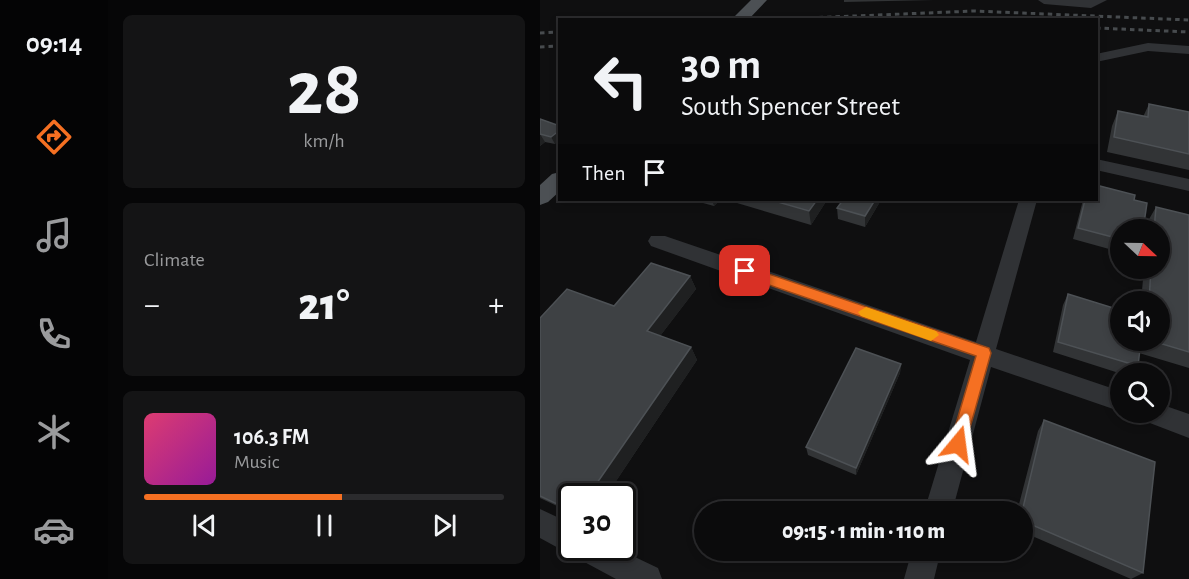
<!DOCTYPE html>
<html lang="en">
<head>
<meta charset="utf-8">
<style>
  body { margin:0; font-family:"Alegreya Sans",sans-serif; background:#141415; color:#f1f3f6; height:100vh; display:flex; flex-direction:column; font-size:22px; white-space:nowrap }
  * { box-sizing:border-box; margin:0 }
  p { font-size:20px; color:#9a9b9d }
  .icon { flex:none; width:33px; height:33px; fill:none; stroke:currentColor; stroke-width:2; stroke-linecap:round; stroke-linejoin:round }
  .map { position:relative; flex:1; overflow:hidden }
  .details { display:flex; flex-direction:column; gap:15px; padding:15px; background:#060607; width:432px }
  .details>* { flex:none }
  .hud { position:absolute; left:18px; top:18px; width:540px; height:183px; border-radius:0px; box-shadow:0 3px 9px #0003,0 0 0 2px #2b2b2d; background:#0b0b0c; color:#f1f3f6; overflow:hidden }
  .needle { width:39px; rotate:112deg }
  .tools { position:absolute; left:570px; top:219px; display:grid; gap:12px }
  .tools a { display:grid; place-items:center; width:60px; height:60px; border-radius:50%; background:#0b0b0c; box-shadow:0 3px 9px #0003,0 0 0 2px #2b2b2d; font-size:30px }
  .speed { position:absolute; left:18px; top:483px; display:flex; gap:12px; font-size:30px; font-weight:700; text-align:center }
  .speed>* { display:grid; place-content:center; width:78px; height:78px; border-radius:50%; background:#0b0b0c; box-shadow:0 3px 9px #0003,0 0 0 2px #2b2b2d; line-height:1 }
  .speed .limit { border:3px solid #111; border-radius:9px; background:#fff; color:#111 }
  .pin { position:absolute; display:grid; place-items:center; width:51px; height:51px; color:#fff; margin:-26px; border-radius:12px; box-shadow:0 3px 9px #0006 }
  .me { position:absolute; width:66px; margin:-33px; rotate:16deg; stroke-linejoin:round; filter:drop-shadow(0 0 4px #0008) }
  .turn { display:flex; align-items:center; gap:21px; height:126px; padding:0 24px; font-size:27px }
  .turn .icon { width:78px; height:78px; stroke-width:2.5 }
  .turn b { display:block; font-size:42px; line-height:51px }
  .then { display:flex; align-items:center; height:57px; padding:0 24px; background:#0003; gap:12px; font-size:22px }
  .big { font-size:45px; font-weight:800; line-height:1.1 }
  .details .card { flex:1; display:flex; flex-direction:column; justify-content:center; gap:9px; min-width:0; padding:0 21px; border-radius:9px; background:#141415 }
  .details .dial { align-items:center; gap:0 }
  .dial b { font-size:78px; line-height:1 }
  .song { display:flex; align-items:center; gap:18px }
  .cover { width:72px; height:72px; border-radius:9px; background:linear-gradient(135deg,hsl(340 70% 55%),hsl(300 70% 35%)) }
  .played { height:6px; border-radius:3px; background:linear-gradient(90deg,#f57022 55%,#2b2b2d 55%) }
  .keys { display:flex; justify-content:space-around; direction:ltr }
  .heat { display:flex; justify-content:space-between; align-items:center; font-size:33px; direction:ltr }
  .trip { position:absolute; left:154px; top:501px; width:339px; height:60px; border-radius:30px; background:#0b0b0c; box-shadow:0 3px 9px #0003,0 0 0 2px #2b2b2d; font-weight:800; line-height:60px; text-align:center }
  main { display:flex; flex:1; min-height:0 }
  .dock { display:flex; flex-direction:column; width:108px; justify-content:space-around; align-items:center; background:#040405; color:#9a9b9d }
  .dock .icon { width:42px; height:42px }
  .dock .selected { color:#f57022 }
  .dock b { font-size:27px; color:#f1f3f6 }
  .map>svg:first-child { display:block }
</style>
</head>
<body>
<main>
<nav class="dock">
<b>09:14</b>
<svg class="icon selected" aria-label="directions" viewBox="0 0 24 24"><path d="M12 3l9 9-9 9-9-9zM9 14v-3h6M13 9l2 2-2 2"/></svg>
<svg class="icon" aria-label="music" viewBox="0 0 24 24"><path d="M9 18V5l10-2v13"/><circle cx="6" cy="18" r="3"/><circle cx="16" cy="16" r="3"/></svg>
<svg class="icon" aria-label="phone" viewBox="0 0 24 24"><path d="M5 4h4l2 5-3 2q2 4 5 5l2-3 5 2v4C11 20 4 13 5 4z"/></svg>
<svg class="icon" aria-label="climate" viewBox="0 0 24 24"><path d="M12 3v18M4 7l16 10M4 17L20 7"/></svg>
<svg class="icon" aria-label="car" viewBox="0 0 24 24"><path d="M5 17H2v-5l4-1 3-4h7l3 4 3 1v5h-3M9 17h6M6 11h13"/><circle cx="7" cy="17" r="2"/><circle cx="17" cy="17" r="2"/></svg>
</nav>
<section class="details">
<div class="card dial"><b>28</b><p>km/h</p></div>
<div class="card"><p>Climate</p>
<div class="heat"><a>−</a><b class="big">21°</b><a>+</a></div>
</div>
<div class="card">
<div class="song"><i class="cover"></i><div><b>106.3 FM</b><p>Music</p></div></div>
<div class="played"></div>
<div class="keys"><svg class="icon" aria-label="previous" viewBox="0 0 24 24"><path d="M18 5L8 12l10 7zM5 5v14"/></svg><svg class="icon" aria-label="pause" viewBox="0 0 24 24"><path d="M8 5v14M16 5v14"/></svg><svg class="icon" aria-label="next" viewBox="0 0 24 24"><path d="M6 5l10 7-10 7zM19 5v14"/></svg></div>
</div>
</section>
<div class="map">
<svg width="649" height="579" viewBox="0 0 649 579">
  <rect width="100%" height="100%" fill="#0f0f10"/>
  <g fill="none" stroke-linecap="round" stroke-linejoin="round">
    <!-- minor -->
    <path fill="#303235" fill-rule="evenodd" d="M498,0H567L551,8L504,4Z
      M608,43L649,46V54L608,51L556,62V54Z
      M556,159L649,179V191L556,170Z
      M479,200H497L456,349L580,391L582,412L451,367L412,512H384L430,360L111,246L108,241L111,236H125L436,342Z
      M620,404L649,414V438L602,420L599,412H620Z
      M0,509L32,524V548H76L118,568L122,579H76L37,558L35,553L22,550L0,538Z
      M372,550H401L394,579H364Z"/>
    <!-- major -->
    <path fill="#4c5054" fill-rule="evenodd" d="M211,0H227L208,20H191Z
      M20,172V191L8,202L0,205V185L12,174Z"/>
    <!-- rail -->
    <path stroke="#474b4e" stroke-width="3" stroke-dasharray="4.5 4" stroke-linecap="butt" d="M219,20L434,11L649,20
      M556,28L649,32
      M0,33L20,32
      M0,47L20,46"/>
  </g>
  <!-- wall -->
  <path fill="#323436" d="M304,0H394L304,2Z
    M609,104L649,112V170L567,152L572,126L578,111L603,117Z
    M0,119L20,126L15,144L5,142L0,146Z
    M152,200H180L174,206Z
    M196,200H287L271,225L197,203Z
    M341,200L325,227L298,219L297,208Z
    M543,200H556L580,230V252L533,239Z
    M616,207L649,215V368L599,353L598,366L592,374H582L513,352L523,305L528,294L580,340H620V302H601L604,268H620V230H607L608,221Z
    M150,276L156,289L120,336L151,347L157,360L66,496H32V513L0,498V318L74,306Z
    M361,364L360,373L316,475L268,455L266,447Z
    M504,420L603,573L591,579L483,532V512H477L498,431Z"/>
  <!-- shaded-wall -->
  <path fill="#1f2021" d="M20,130V141L15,144L11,137Z
    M0,134L5,142L0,146Z
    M172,200H180L174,206Z
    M277,200H287L271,225L269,211Z
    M335,200H341L325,227V216Z
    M150,276L156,289L114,344L107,331Z
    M151,347L157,360L66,496H48Z
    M361,364L360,373L316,475V468Z"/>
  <!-- building -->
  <path fill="#3e4144" stroke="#4d5155" stroke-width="1.5" d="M609,104L649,112V154L574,137L578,111L608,117Z
    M0,119L20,126V130L11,137L0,134Z
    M556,185L595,195L594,200L607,203L603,230H580V239L538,228L545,200H556Z
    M231,200H277L269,211Z
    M303,200H335L325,216L297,208Z
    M616,207L649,215V352L609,340H620V302H609L611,268H620V230H614Z
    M111,263L150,276L107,331L151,347L48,496H32V511L0,496V318L27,289L74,306Z
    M528,294L580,310V340H601L598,366L518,342Z
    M316,348L361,364L316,468L266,447Z
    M504,420L615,462L603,573L483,521V512H482Z"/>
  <!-- route -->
  <path fill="#f57022" stroke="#9f4916" stroke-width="1.5" d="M205,266L449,348L451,353L424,449L418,452L412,449L410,444L436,356L200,275L198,271Z"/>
  <!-- slow -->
  <path fill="#f59e0b" d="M326,307L396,331L399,335L391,341L321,316L318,312Z"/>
</svg>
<div class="tools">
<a><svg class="needle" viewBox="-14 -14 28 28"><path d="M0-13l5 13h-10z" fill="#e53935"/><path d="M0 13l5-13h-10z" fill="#9a9b9d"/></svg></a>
<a><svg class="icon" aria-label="sound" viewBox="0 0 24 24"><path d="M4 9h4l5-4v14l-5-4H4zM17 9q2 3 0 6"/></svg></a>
<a><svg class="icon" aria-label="search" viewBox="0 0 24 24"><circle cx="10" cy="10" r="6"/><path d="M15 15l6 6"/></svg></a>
</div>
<div class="speed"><div class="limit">30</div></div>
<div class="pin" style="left:205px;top:271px;background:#d93025"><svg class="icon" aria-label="arrive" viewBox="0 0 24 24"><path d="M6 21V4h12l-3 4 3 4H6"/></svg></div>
<svg class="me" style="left:418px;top:444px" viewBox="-20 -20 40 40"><path d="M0-17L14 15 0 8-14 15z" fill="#f57022" stroke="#fff" stroke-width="4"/></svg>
<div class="trip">09:15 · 1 min · 110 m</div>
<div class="hud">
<div class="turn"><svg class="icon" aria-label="left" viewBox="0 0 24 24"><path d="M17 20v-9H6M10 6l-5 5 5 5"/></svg><div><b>30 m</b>South Spencer Street</div></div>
<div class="then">Then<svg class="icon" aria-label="arrive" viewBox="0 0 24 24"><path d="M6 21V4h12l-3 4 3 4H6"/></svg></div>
</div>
</div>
</main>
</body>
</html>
